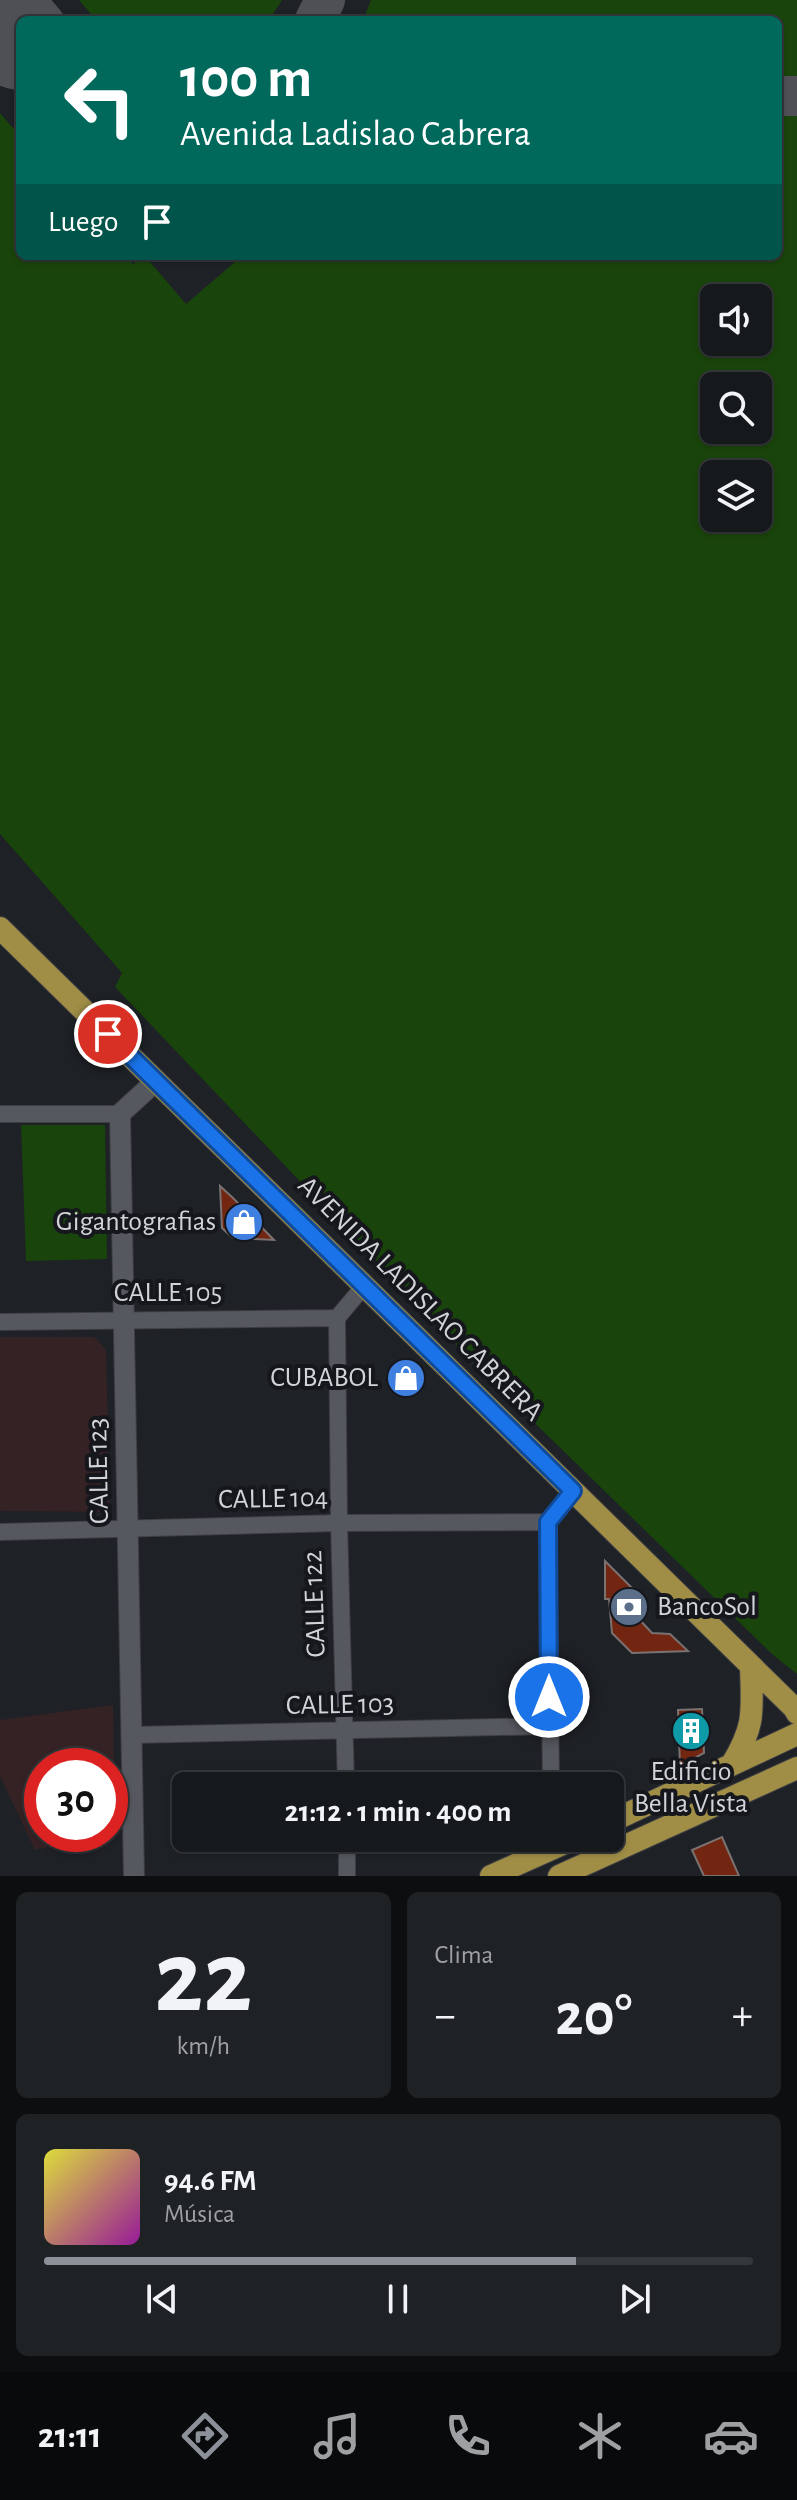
<!DOCTYPE html>
<html lang="es">
<head>
<meta charset="utf-8">
<style>
  body { margin:0; font-family:"Alegreya Sans",sans-serif; background:#1f2225; color:#f1f3f6; height:100vh; display:flex; flex-direction:column; font-size:30px; white-space:nowrap }
  * { box-sizing:border-box; margin:0 }
  p { font-size:26px; color:#9ea0a3 }
  .icon { flex:none; width:44px; height:44px; fill:none; stroke:currentColor; stroke-width:2; stroke-linecap:round; stroke-linejoin:round }
  .map { position:relative; height:1876px; overflow:hidden }
  .drawer { display:flex; flex-direction:column; gap:16px; padding:16px; background:#0c0e0f; flex:1 }
  .drawer>* { flex:none }
  .banner { position:absolute; left:16px; top:16px; width:766px; height:244px; border-radius:12px; box-shadow:0 2px 6px #0004,0 0 0 2px #35383b; background:#00695c; color:#fff; overflow:hidden }
  .tools { position:absolute; left:700px; top:284px; display:grid; gap:16px }
  .tools a { display:grid; place-items:center; width:72px; height:72px; border-radius:12px; background:#16191c; box-shadow:0 2px 6px #0004,0 0 0 2px #35383b; font-size:40px }
  .speed { position:absolute; left:24px; top:1748px; display:flex; gap:16px; font-size:40px; font-weight:700; text-align:center }
  .speed>* { display:grid; place-content:center; width:104px; height:104px; border-radius:50%; background:#16191c; box-shadow:0 2px 6px #0004,0 0 0 2px #35383b; line-height:1 }
  .speed .limit { border:12px solid #d22; background:#fff; color:#111 }
  .pin { position:absolute; display:grid; place-items:center; width:68px; height:68px; color:#fff; margin:-34px; border:4px solid #fff; border-radius:50%; box-shadow:0 2px 8px #0007 }
  .me { position:absolute; width:88px; margin:-44px; rotate:0deg; stroke-linejoin:round; filter:drop-shadow(0 0 6px #0008) }
  .turn { display:flex; align-items:center; gap:28px; height:168px; padding:0 32px; font-size:36px }
  .turn .icon { width:104px; height:104px; stroke-width:2.5 }
  .turn b { display:block; font-size:56px; line-height:68px }
  .then { display:flex; align-items:center; height:76px; padding:0 32px; background:#0003; gap:16px; font-size:30px }
  .big { font-size:60px; font-weight:600; line-height:1.1 }
  .drawer .widget { flex:1; display:flex; flex-direction:column; justify-content:center; gap:12px; min-width:0; padding:0 28px; border-radius:12px; background:#1f2225 }
  .drawer .dial { align-items:center; gap:0 }
  .dial b { font-size:104px; line-height:1 }
  .song { display:flex; align-items:center; gap:24px }
  .cover { width:96px; height:96px; border-radius:12px; background:linear-gradient(135deg,hsl(60 70% 55%),hsl(300 70% 35%)) }
  .played { height:8px; border-radius:4px; background:linear-gradient(90deg,#8c9099 75%,#35383b 75%) }
  .keys { display:flex; justify-content:space-around; direction:ltr }
  .heat { display:flex; justify-content:space-between; align-items:center; font-size:44px; direction:ltr }
  .drawer .tiles { flex:1; display:grid; gap:16px; grid-template-columns:1fr 1fr }
  .widget:last-child { grid-column:span 2 }
  .trip { position:absolute; left:172px; top:1772px; width:452px; height:80px; border-radius:12px; background:#16191c; box-shadow:0 2px 6px #0004,0 0 0 2px #35383b; font-weight:600; line-height:80px; text-align:center }
  .tab-bar { display:flex; height:128px; justify-content:space-around; align-items:center; background:#090a0b; color:#9ea0a3 }
  .tab-bar .icon { width:56px; height:56px }
  .tab-bar .on { color:#8c9099 }
  .tab-bar b { font-size:36px; color:#f1f3f6 }
  .map>svg:first-child { display:block }
</style>
</head>
<body>
<div class="map">
<svg width="797" height="1876" viewBox="0 0 797 1876">
  <rect width="100%" height="100%" fill="#1e2126"/>
  <!-- industrial -->
  <path fill="#352224" d="M0,1337H94L106,1350L110,1512L0,1511Z
    M113,1705L115,1830L110,1832V1766H42V1834H101L35,1850L0,1776V1720Z"/>
  <!-- green -->
  <path fill="#19440b" fill-rule="evenodd" d="M79,0H282L269,20H96Z
    M371,0H797V1674L773,1655L471,1361L115,987L122,973L0,834V113L20,136V256H125L133,264L145,256L186,304L242,256H778V20H363ZM714,298H758V342H714ZM714,386H758V430H714ZM714,474H758V518H714Z
    M21,1125H105L107,1259L26,1261Z"/>
  <g fill="none" stroke-linecap="round" stroke-linejoin="round">
    <!-- taxiway -->
    <path stroke="#4e5055" stroke-width="40" d="M315,20L325,0
      M778,96H797"/>
    <!-- runway -->
    <path stroke="#4e5055" stroke-width="100" d="M0,17L20,40"/>
  </g>
  <!-- building -->
  <path fill="#722510" stroke="#7a7270" stroke-width="2" d="M220,1186L233,1198L274,1240L233,1238L222,1228Z
    M605,1561L643,1599H635L636,1616L652,1633L670,1634L688,1651L632,1653L612,1633L609,1599H605Z
    M702,1709L704,1753L680,1766L678,1710Z
    M722,1837L739,1876H704L692,1850Z"/>
  <g fill="none" stroke-linecap="round" stroke-linejoin="round">
    <!-- minor casing -->
    <g stroke="#3d3e43" stroke-width="18">
      <path id="minor" d="M0,1114H120
        M0,1322L337,1318
        M0,1532L339,1523L548,1522
        M131,1735L550,1726
        M346,1786L339,1523L337,1318L364,1286
        M551,1786L548,1522L573,1491
        M347,1838V1876"/>
    </g>
    <!-- tertiary casing -->
    <g stroke="#3d3e43" stroke-width="22">
      <path id="tertiary" d="M134,1876L120,1114L156,1081"/>
    </g>
    <!-- trunk casing -->
    <g stroke="#3d3e43" stroke-width="24">
      <path id="trunk" d="M0,928L794,1708L797,1713
        M732,1764C756,1724 752,1711 751,1666
        M610,1822L797,1734
        M491,1876L576,1838
        M559,1876L797,1768"/>
    </g>
    <!-- minor -->
    <use href="#minor" stroke="#56585f" stroke-width="16"/>
    <!-- tertiary -->
    <use href="#tertiary" stroke="#56585f" stroke-width="20"/>
    <!-- trunk -->
    <use href="#trunk" stroke="#a08e47" stroke-width="22"/>
  </g>
  <g fill="none" stroke-linecap="round" stroke-linejoin="round">
    <!-- route casing -->
    <g stroke="#114b97" stroke-width="20">
      <path id="route" d="M108,1034L573,1491L548,1522L549,1697"/>
    </g>
    <!-- route -->
    <use href="#route" stroke="#1a73e8" stroke-width="14"/>
  </g>
  <!-- icons -->
  <defs>
    <g id="shop-disc" transform="scale(2)"><circle r="9.5" fill="#3f7fe0" stroke="#15171d"/><path d="M-5-2.5h2.3a2.7 3.5 0 0 1 5.4 0H5L5.5 6h-11ZM-1.5-2.5h3a1.5 2.3 0 0 0-3 0Z" fill="#fff"/></g>
    <g id="bank-disc" transform="scale(2)"><circle r="9.5" fill="#5c6f8a" stroke="#15171d"/><path d="M-6-4H6V4H-6ZM0-2.3a2.3 2.3 0 1 0 0 4.6a2.3 2.3 0 1 0 0-4.6Z" fill="#fff"/></g>
    <g id="building-disc" transform="scale(2)"><circle r="9.5" fill="#0f9aa8" stroke="#15171d"/><path d="M-4-6H4V6H1V3H-1V6H-4ZM-2.5-4.3h1.7v1.8h-1.7ZM.8-4.3h1.7v1.8H.8ZM-2.5-1h1.7V.8h-1.7ZM.8-1h1.7V.8H.8Z" fill="#fff"/></g>
  </defs>
  <g fill-rule="evenodd">
    <use href="#shop-disc" x="244" y="1222"/>
    <use href="#shop-disc" x="406" y="1378"/>
    <use href="#bank-disc" x="629" y="1607"/>
    <use href="#building-disc" x="691" y="1731"/>
  </g>
  <g text-anchor="middle" dominant-baseline="central" stroke-width="8" stroke-linejoin="round" paint-order="stroke">
    <!-- poi labels -->
    <g font-size="28" fill="#d2d3d7" stroke="#15171d" text-anchor="end">
      <text x="216" y="1222">Gigantografias</text>
      <text x="378" y="1378">CUBABOL</text>
      <text x="657" y="1607" text-anchor="start">BancoSol</text>
      <text x="691" y="1772" text-anchor="middle">Edificio<tspan x="691" dy="32">Bella Vista</tspan></text>
    </g>
    <!-- street labels -->
    <g font-size="28" fill="#d2d3d7" stroke="#15171d">
      <text x="168" y="1293">CALLE 105</text>
      <text transform="translate(420 1299) rotate(45)">AVENIDA LADISLAO CABRERA</text>
      <text transform="translate(99 1471) rotate(-91)">CALLE 123</text>
      <text transform="translate(273 1499) rotate(-1)">CALLE 104</text>
      <text transform="translate(315 1604) rotate(-92)">CALLE 122</text>
      <text transform="translate(340 1705) rotate(-1)">CALLE 103</text>
    </g>
  </g>
</svg>
<div class="tools">
<a><svg class="icon" aria-label="sound" viewBox="0 0 24 24"><path d="M4 9h4l5-4v14l-5-4H4zM17 9q2 3 0 6"/></svg></a>
<a><svg class="icon" aria-label="search" viewBox="0 0 24 24"><circle cx="10" cy="10" r="6"/><path d="M15 15l6 6"/></svg></a>
<a><svg class="icon" aria-label="layers" viewBox="0 0 24 24"><path d="M12 4l9 5-9 5-9-5zM3 14l9 5 9-5"/></svg></a>
</div>
<div class="speed"><div class="limit">30</div></div>
<div class="pin" style="left:108px;top:1034px;background:#d93025"><svg class="icon" aria-label="arrive" viewBox="0 0 24 24"><path d="M6 21V4h12l-3 4 3 4H6"/></svg></div>
<svg class="me" style="left:549px;top:1697px" viewBox="-20 -20 40 40"><circle r="17" fill="#1a73e8" stroke="#fff" stroke-width="3"/><path d="M0-11L8 9 0 5-8 9z" fill="#fff"/></svg>
<div class="trip">21:12 · 1 min · 400 m</div>
<div class="banner">
<div class="turn"><svg class="icon" aria-label="left" viewBox="0 0 24 24"><path d="M17 20v-9H6M10 6l-5 5 5 5"/></svg><div><b>100 m</b>Avenida Ladislao Cabrera</div></div>
<div class="then">Luego<svg class="icon" aria-label="arrive" viewBox="0 0 24 24"><path d="M6 21V4h12l-3 4 3 4H6"/></svg></div>
</div>
</div>
<section class="drawer">
<div class="tiles">
<div class="widget dial"><b>22</b><p>km/h</p></div>
<div class="widget"><p>Clima</p>
<div class="heat"><a>−</a><b class="big">20°</b><a>+</a></div>
</div>
<div class="widget">
<div class="song"><i class="cover"></i><div><b>94.6 FM</b><p>Música</p></div></div>
<div class="played"></div>
<div class="keys"><svg class="icon" aria-label="previous" viewBox="0 0 24 24"><path d="M18 5L8 12l10 7zM5 5v14"/></svg><svg class="icon" aria-label="pause" viewBox="0 0 24 24"><path d="M8 5v14M16 5v14"/></svg><svg class="icon" aria-label="next" viewBox="0 0 24 24"><path d="M6 5l10 7-10 7zM19 5v14"/></svg></div>
</div>
</div>
</section>
<nav class="tab-bar">
<b>21:11</b>
<svg class="icon on" aria-label="directions" viewBox="0 0 24 24"><path d="M12 3l9 9-9 9-9-9zM9 14v-3h6M13 9l2 2-2 2"/></svg>
<svg class="icon" aria-label="music" viewBox="0 0 24 24"><path d="M9 18V5l10-2v13"/><circle cx="6" cy="18" r="3"/><circle cx="16" cy="16" r="3"/></svg>
<svg class="icon" aria-label="phone" viewBox="0 0 24 24"><path d="M5 4h4l2 5-3 2q2 4 5 5l2-3 5 2v4C11 20 4 13 5 4z"/></svg>
<svg class="icon" aria-label="climate" viewBox="0 0 24 24"><path d="M12 3v18M4 7l16 10M4 17L20 7"/></svg>
<svg class="icon" aria-label="car" viewBox="0 0 24 24"><path d="M5 17H2v-5l4-1 3-4h7l3 4 3 1v5h-3M9 17h6M6 11h13"/><circle cx="7" cy="17" r="2"/><circle cx="17" cy="17" r="2"/></svg>
</nav>
</body>
</html>
